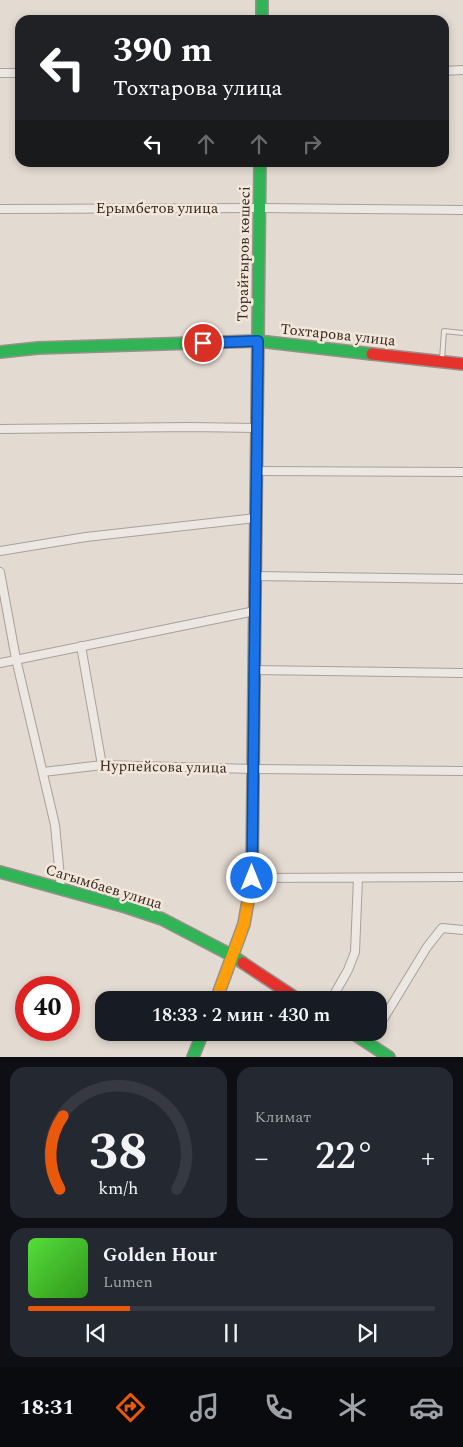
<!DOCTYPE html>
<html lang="ru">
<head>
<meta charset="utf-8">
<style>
  body { margin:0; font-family:Spectral,serif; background:#242831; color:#f1f3f6; height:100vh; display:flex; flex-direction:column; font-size:19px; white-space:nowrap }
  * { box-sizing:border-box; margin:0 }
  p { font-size:16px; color:#9ea1a6 }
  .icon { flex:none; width:28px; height:28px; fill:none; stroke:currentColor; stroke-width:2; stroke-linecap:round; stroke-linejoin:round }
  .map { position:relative; height:1057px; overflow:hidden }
  .panel { display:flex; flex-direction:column; gap:10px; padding:10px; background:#0d0f14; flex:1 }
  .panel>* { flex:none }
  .hud { position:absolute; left:15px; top:15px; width:434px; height:152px; border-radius:15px; box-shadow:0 2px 8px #0003; background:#202124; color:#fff; overflow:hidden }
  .speed { position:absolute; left:15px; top:976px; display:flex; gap:10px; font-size:25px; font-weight:700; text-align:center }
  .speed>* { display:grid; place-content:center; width:65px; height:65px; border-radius:50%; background:#171b24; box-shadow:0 2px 8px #0003; line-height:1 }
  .speed .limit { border:8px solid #d22; background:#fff; color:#111 }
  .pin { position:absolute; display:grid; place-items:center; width:42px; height:42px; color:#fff; margin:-21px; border:2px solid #fff; border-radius:50%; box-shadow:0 1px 5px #0007 }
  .me { position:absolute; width:55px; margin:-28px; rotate:0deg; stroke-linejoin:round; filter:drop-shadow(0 0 4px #0008) }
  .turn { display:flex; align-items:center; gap:18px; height:105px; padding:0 15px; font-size:22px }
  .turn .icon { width:65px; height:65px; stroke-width:2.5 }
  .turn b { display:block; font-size:35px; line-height:42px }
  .lanes { display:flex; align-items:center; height:48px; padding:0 15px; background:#0003; justify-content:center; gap:25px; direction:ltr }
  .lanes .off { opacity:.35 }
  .big { font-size:38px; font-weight:600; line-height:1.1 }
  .panel .tile { flex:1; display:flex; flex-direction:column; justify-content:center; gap:8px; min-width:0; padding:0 18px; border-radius:15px; background:#242831 }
  .panel .dial { align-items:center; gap:0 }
  .dial svg { height:130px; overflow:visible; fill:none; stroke:#363941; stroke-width:7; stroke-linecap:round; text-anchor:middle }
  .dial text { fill:#f1f3f6; stroke:none }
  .song { display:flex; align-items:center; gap:15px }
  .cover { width:60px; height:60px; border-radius:8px; background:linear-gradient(135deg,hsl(110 70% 55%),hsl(110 70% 35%)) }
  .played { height:5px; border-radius:2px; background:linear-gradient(90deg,#ea580c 25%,#363941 25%) }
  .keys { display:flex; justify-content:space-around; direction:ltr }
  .heat { display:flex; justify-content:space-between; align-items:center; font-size:28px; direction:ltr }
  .panel .tiles { flex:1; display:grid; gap:10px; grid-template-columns:1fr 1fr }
  .tile:last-child { grid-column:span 2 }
  .trip { position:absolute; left:95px; top:991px; width:292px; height:50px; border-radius:15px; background:#171b24; box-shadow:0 2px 8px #0003; font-weight:600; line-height:50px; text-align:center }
  .menu { display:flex; height:80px; justify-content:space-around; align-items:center; background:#090b0e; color:#9ea1a6 }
  .menu .icon { width:35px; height:35px }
  .menu .on { color:#ea580c }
  .menu b { font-size:22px; color:#f1f3f6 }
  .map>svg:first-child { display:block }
</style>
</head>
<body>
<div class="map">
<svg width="463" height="1057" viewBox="0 0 463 1057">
  <rect width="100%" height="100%" fill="#e3dad1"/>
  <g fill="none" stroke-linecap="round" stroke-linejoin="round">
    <!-- lane casing -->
    <g stroke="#a9a099" stroke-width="6">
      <path id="lane" d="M442,359L444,331L463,333"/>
    </g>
    <!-- street casing -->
    <g stroke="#a9a099" stroke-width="10">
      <path id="street" d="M444,71L463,70
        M0,73H20
        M0,209L260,208L463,210
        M0,429L190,427L257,428
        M256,471L463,472
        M0,551L86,537L256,518
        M0,572L16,659L55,825L61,888
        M255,576L463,579
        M81,646L102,765
        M0,663L255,611
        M254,670L463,673
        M43,772L102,765L253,769L463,771
        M252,878L463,877
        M331,1000L348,970L355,952L358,878
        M379,1026L427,947L442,928L463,930
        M368,1043L375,1032"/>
    </g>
    <!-- fast casing -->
    <g stroke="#98908a" stroke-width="14">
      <path id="fast" d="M262,0V20
        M0,352L38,348L258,341L372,354
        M254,681L260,162
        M0,872L126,907L162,919L233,956L243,963
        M351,1032L389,1057
        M193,1057L203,1032"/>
    </g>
    <!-- slow casing -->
    <g stroke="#98908a" stroke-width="14">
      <path id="slow" d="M216,1000L244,924L252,878L254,681"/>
    </g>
    <!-- jam casing -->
    <g stroke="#98908a" stroke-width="14">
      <path id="jam" d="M372,354L463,364
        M243,963L299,1000"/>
    </g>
    <!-- lane -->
    <use href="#lane" stroke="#ece7e2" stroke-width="4"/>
    <!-- street -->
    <use href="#street" stroke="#ece7e2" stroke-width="8"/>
    <!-- fast -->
    <use href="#fast" stroke="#30b455" stroke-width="11"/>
    <!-- slow -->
    <use href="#slow" stroke="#ff9f0a" stroke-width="11"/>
    <!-- jam -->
    <use href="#jam" stroke="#e5322d" stroke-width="11"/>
  </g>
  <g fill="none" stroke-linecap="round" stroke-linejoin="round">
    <!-- route casing -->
    <g stroke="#114b97" stroke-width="12">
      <path id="route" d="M203,343L258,341L252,878"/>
    </g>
    <!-- route -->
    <use href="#route" stroke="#1a73e8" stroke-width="9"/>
  </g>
  <g text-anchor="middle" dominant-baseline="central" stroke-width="5" stroke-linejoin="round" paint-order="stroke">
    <!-- street labels -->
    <g font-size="15" fill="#372922" stroke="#f2e7d9">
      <text x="157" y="208">Ерымбетов улица</text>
      <text transform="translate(244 254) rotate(-89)">Торайғыров көшесі</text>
      <text transform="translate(338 335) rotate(6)">Тохтарова улица</text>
      <text transform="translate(163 767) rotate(1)">Нурпейсова улица</text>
      <text transform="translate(104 887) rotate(17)">Сагымбаев улица</text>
    </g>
  </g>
</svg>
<div class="speed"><div class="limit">40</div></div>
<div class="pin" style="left:203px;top:343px;background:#d93025"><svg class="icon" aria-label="arrive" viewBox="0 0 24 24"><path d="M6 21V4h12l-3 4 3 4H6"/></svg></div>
<svg class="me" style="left:252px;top:878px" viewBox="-20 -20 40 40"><circle r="17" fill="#1a73e8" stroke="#fff" stroke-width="3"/><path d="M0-11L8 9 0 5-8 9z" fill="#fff"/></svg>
<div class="trip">18:33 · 2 мин · 430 m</div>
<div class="hud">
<div class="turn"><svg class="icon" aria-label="left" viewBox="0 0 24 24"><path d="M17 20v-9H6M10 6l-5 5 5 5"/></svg><div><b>390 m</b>Тохтарова улица</div></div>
<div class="lanes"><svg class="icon" aria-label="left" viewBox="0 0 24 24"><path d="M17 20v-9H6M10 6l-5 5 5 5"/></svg><svg class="icon off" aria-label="ahead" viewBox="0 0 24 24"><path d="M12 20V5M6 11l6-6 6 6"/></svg><svg class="icon off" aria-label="ahead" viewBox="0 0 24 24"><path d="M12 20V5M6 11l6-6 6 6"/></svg><svg class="icon off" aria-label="right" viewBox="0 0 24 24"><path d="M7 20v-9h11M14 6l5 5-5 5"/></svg></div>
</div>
</div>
<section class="panel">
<div class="tiles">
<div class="tile dial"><svg viewBox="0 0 100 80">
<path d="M14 69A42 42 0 1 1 86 69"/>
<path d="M14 69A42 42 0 0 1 16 24" stroke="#ea580c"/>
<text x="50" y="56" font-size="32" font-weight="700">38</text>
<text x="50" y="72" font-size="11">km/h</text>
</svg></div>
<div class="tile"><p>Климат</p>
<div class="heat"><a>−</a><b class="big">22°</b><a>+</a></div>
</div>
<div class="tile">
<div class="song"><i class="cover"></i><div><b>Golden Hour</b><p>Lumen</p></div></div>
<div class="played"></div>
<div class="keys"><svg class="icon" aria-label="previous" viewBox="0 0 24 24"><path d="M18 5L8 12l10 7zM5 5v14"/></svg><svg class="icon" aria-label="pause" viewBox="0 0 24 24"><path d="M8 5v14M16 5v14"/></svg><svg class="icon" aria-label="next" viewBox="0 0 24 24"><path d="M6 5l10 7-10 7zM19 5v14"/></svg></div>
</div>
</div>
</section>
<nav class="menu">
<b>18:31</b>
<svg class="icon on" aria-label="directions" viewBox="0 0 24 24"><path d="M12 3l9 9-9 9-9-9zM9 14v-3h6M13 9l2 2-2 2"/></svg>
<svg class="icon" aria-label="music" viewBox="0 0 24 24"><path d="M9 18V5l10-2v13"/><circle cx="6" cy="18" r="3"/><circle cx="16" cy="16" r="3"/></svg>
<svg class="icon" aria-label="phone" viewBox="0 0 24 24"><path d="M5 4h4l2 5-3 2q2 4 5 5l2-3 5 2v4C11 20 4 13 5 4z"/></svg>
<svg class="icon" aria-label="climate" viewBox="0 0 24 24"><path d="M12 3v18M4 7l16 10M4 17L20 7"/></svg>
<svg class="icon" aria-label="car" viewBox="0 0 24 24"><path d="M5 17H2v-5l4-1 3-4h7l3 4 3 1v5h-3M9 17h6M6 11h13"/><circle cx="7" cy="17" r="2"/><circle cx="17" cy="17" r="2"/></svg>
</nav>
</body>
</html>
